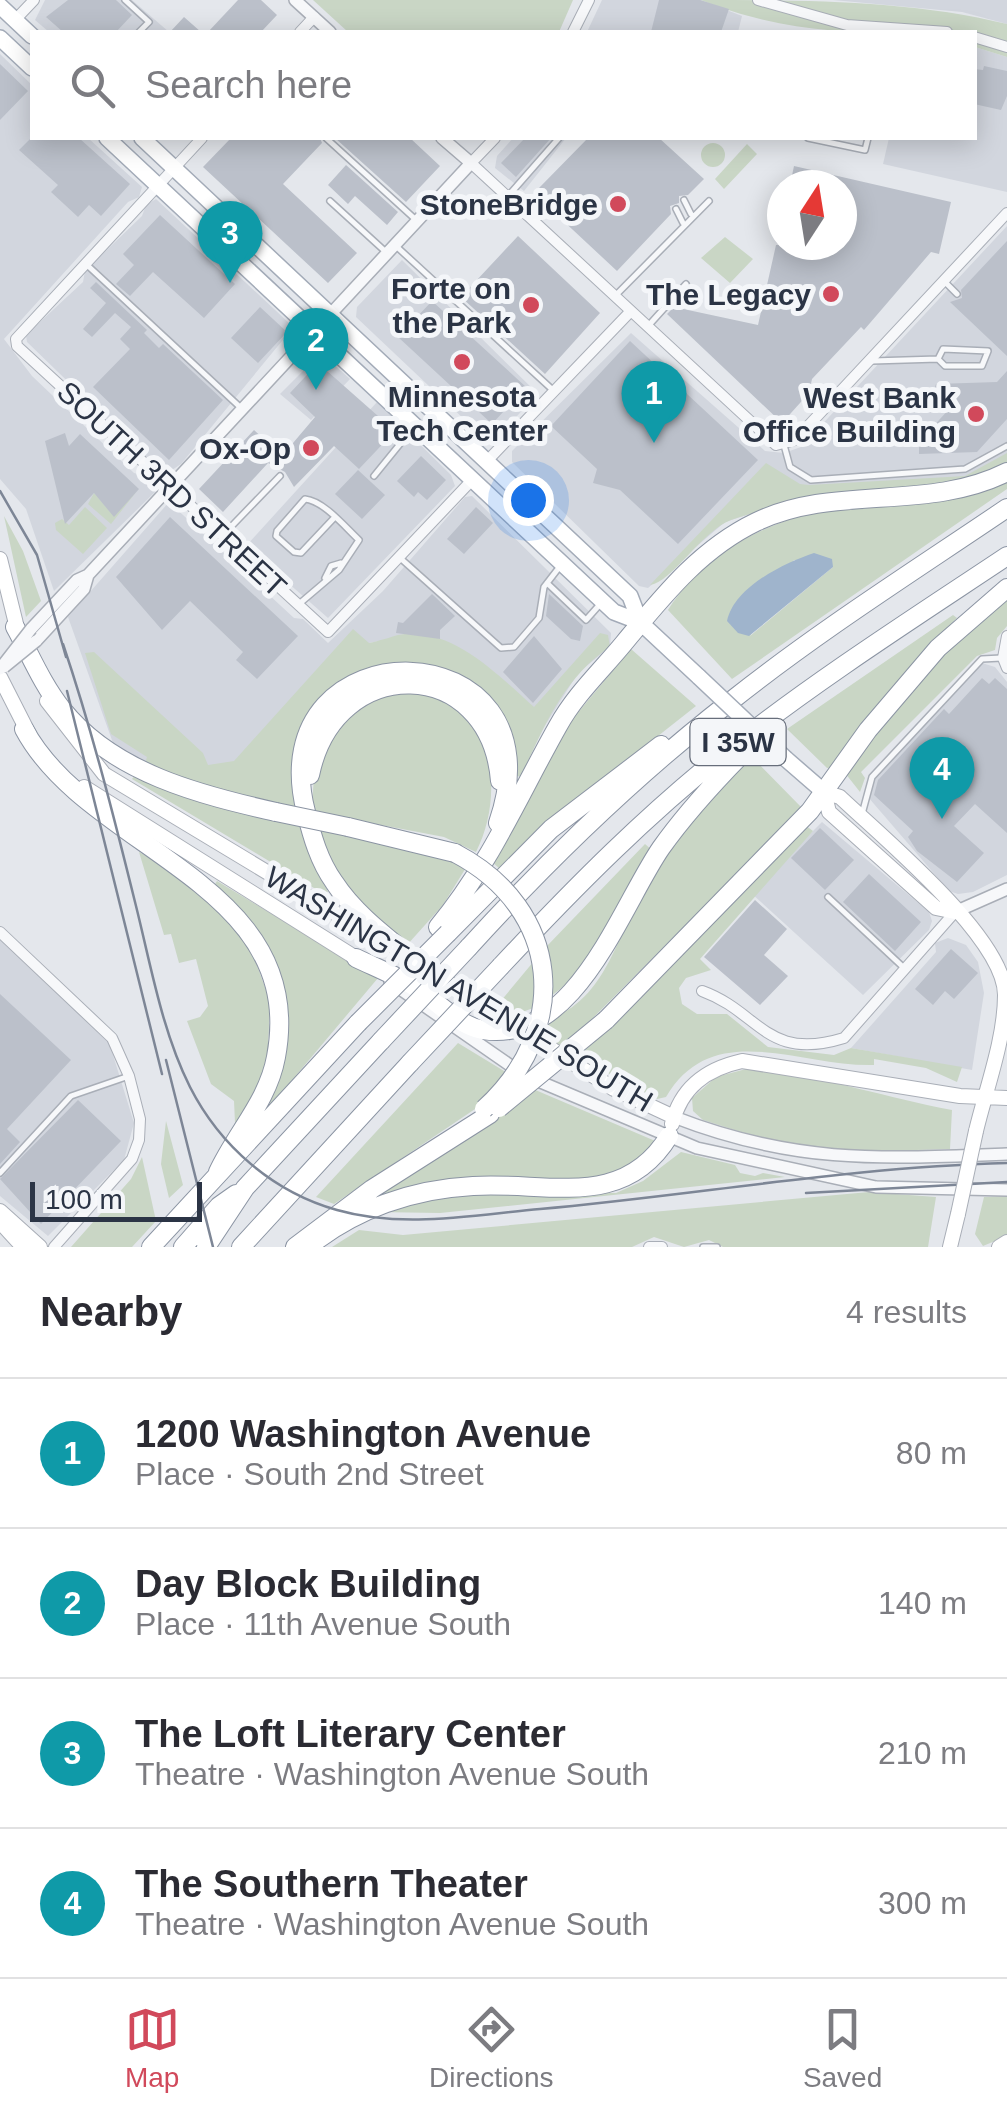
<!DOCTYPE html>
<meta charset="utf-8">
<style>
:root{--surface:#fff;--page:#f7f7f7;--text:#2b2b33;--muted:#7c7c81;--line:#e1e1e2;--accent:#d1495b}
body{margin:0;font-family:Arial,sans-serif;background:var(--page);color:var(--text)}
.compass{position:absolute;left:767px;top:170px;width:90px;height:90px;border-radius:50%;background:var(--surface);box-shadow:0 5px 25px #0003;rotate:12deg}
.scale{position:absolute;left:30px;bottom:25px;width:172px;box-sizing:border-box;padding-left:10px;border:5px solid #2b3445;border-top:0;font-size:28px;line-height:35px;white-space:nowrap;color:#2b3445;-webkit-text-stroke:8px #f4f6f9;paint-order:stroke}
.you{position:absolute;left:528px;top:500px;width:35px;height:35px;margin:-25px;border:8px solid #fff;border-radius:50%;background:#1a73e8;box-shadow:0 0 0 15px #1a73e833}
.badge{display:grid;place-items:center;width:65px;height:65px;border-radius:50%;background:var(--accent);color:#fff;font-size:32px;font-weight:700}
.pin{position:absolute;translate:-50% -82px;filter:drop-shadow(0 2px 5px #0008)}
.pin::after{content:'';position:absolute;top:52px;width:35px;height:30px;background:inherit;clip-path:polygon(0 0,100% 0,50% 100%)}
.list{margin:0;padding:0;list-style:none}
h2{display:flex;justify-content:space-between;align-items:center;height:130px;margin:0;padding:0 40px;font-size:42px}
h2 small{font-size:32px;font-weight:400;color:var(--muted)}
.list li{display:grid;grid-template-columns:65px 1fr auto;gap:30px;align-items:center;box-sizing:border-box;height:150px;padding:0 40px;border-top:2px solid var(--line)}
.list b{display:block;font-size:38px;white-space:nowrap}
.list p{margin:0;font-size:32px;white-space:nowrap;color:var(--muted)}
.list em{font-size:32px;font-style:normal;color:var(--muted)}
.icon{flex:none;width:55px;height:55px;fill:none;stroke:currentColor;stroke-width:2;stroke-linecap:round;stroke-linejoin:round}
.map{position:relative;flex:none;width:1007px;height:1247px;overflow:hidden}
.search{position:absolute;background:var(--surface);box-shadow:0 5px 25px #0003;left:30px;right:30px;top:30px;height:110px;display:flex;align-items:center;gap:25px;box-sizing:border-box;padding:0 35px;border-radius:0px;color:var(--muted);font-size:38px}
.sheet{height:730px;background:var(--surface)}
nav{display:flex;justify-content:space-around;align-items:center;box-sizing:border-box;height:140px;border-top:2px solid var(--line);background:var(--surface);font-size:28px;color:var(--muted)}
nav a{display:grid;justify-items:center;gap:5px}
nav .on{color:var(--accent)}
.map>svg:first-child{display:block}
</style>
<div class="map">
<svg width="1007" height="1247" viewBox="0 0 1007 1247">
<rect width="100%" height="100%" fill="#e4e7ec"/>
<path fill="#d2d6de" d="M45,0H132L169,32H49L35,20Z
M602,0H701L742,16L738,32H587Z
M833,0H1007V24L962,12Z
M975,47L1007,57V192L883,164L889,138H974Z
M0,54L32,85V138H88L142,187L139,197L128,202L4,339L32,376L134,473L148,477L156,486L155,492L54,591L26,509L0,479Z
M513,138H566L524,191L495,168L497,156Z
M156,199L289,323L291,330L181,464L169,472L153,464L27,342L26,335L83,282L85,271L142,216L146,205Z
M1007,226V467L997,472L787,502L725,522L648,588L639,586L512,462V451L631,333L765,451L784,453L801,447Z
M402,260L538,394L498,436L485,439L356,317L357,307Z
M321,353L350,379L311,420L280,394Z
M377,402L451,475L455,486L328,618L246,546Z
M472,496L611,633L610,647L578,673L514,775L513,753L396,638L369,643L220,793L170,777L113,743L68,617L169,502L294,618L303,619L328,643L383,591L465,497Z
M982,663L995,667L1007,682V875L973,892L958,894L949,891L868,797L872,782Z
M822,822L929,912L932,921L929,930L863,995L751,893Z
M948,938L966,945L978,962L984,993L972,1070L851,1048L936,952L935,943Z
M0,939L109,1042L134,1123L124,1160L48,1236L0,1196Z"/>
<path fill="#c9d6c5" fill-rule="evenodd" d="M313,0H573L559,32H348Z
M701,0C802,0 910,0 1007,24V57L975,47L974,32C872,32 799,39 701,0Z
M701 155a12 12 0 1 1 24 0a12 12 0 1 1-24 0Z
M747,144L757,154L724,189L715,179Z
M725,237L753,259L730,283L701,258Z
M1007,453V467C920,502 820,489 731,520C702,531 671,583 650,585L766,463L800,484L809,485L965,476Z
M1007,478V489L732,679L668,610C740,498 887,500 1007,478ZM794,560L833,567L750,636Z
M137,491L111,524L88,504L94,493L114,516Z
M85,507L107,528L83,554L56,530L55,523L62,519L69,525Z
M4,516L23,551L41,601L26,617Z
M1007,592V626L997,638L995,650L977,656L861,772L865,778L860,792L845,773L917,677Z
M953,615L957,618C909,663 870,712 835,767L827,768L787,729Z
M353,629L369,643C379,641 391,637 398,635C451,625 498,675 534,707L600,633L608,635L610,647C564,677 543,728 521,777L514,775L513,753L399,665L363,672L299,744L294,786L299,809L220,793L145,764L147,757L111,734L85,653L94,652L203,753L208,765L234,761Z
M631,649L696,706L544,826L500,869L491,861L565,728Z
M383,691C397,692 417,689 430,693C496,716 504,797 476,852L444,837L313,812C310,745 334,728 383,691Z
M752,757L802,808L563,1048L545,1036L549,1019C611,998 619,923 652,875C682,832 712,792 752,757Z
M136,774L301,824L328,892L324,894L132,779Z
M805,825L813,831L700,959L711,970L686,978L679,988L682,1004L697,1014H727L768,1047L834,1055L851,1048L962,1067L957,1082L926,1068L874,1059V1065C799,1067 713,1017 666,1097L657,1099L578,1057Z
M315,826L419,846L467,866L443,905L407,945C356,908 338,884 315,826Z
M645,844L653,851C625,899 598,964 551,996L547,946Z
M139,852L183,876L248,941L270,1001L267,1073L232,1139L228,1136L235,1123L234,1101L211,1084L187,1021L200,1017L208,1006L196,959L179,963L171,934L164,935Z
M217,881L378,978L272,1104L266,1100L276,975L213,887Z
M534,961L536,1007L514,1015L500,1002Z
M458,1043L509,1074L478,1107L334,1204L316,1197Z
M746,1069C817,1074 883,1097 952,1110L950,1149L850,1152L789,1147L703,1120L693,1111L692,1098L716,1077Z
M533,1089L660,1143L619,1175L375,1202L372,1197Z
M166,1121L183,1185L169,1198L161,1164Z
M681,1152L735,1165L740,1173L755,1176L763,1173L785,1177L440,1213L376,1212L400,1203L487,1189L616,1193L643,1181Z
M142,1157L156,1221L132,1247H71L131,1179Z
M869,1192L936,1197L928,1247H723L709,1240L684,1247L654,1237L632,1247H332L359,1230L403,1235Z
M1007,1196V1236L983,1246L975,1234L984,1197Z"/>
<path fill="#9fb4cc" d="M814,553L832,559L833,567L749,636L738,633L727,621C734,587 784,563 814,553Z"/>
<path fill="#bbc0ca" d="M68,0H116L132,15L116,32H63L46,17Z
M238,0H261L277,15L261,32H208Z
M659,0H700L729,9L721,32H651Z
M184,17L201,32H170Z
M0,64L28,91L0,120Z
M984,66L1007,71V96L1001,110L974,104V69L983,70Z
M31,138H79L130,184L101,216L89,205L78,217L51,192L58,185L19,150Z
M231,138H320L322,143L283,184L357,253L328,283L203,167Z
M335,138H410L440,166L406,202Z
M525,138H551L516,177L501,163Z
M588,138H659L704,179L688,195L679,196V203L670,206L671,214L617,271L558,216L563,211L539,188Z
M346,165L398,212L387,225L355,196L348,204L328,185Z
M794,166L951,202L939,254L931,252L864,330L861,327L812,379L809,393L782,423L667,314L674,307L758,325L776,245H842V185H790Z
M160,215L235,284L204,318L153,272L130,296L116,284L134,265L123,254Z
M518,236L600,313L545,374L461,297Z
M1007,241V356L950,302L962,298L961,290Z
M96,282L147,330L144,333L159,348L163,344L223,400L169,460L93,387L130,349L120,339L131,327L115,313L92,337L83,329L106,303L90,288Z
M432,301L526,387L492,424L398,337Z
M260,307L287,332L258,363L231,338Z
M630,341L758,460L678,544L620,490L593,483L597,469L551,426Z
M318,363L395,431L359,469L334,446L294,487L285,472L268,463L223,512L199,489L254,430L282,456L315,417L290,393Z
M1007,371V419L977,452L919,454V442L950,408H938L932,396L936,384L997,382Z
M65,433L69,446L80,434L139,489L114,517L94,493L65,524L45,441Z
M421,456L446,480L427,500L418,492L414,497L397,481Z
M358,470L385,495L362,519L335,494Z
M476,507L493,523L464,554L447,539Z
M170,517L298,636L257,679L236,660L243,652L190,601L162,630L116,577Z
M432,594L455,616L440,630V639L396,633L398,622L403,623Z
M549,594L583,626L580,641L571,639L546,616Z
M534,636L562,669L533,703L503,672Z
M982,678L989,684L995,678L1007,689V833L975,804L954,826L984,853L957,882L917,851L908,837L913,831L874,795L878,780L944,709L949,714Z
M820,828L854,860L825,890L791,858Z
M869,874L921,922L895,951L843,902Z
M755,900L787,929L764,955L788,976L760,1005L704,957Z
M951,949L978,973L954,999L945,991L933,1005L915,989Z
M0,994L71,1060L7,1129L20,1142L0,1164Z
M78,1100L121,1141L41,1224L0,1179Z"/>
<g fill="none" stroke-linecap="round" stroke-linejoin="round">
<g stroke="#a9aeb7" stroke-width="8">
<path id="service" d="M125,0L149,22L139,32
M326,138L415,219
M808,138L865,150L868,138
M509,195L559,138
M684,200L691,214
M330,201L387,253
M676,209L683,223
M397,247L555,392
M86,264L241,408
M944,281L957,294
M616,295L709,201
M649,325L686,284
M872,361L938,359L943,349L988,351L982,366H945L938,359
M784,445L790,467L811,480L965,469L1007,446
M374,476L413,428
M224,534L280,476
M399,557L501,648L514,647L539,618L544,587L561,565
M325,578L331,566L341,563
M547,583L586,620L602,602
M299,604L339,570L359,540C345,527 324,501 305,499L277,531L276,536L294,552L301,553L334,518
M862,814L872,777L982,659L1001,658
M828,897L903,967
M0,1173L71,1096L129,1076
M703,1247H717"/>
</g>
<g stroke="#a9aeb7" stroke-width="12">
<path id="minor" d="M758,0L847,25L947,32
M15,20L34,0
M300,32L314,17
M573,32L589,0
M974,37L1007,47
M202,138L16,339L17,346L328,632L473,479
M495,138L471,163L776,445L795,440L1007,213
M488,460L630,312
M1007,636L1003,658L1007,668
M0,932L112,1038L129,1076L140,1119L139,1140L132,1159L54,1247
M702,991C760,1012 766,1062 844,1038L955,912
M649,1247H662"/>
</g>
<g stroke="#a9aeb7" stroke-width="14">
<path id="tertiary" d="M295,0L330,32
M31,629L77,580L88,575L471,163L442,138
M36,641L84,589L88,575
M955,912L1007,889
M390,982L524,1075L697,1148L876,1187L1007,1190
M674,1117C795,1164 880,1159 1007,1154"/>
</g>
<g stroke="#a9aeb7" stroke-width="16">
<path id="secondary" d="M0,559L19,636
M0,677L29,734
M47,701L104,774L383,942
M84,787L356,958
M955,912L936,908L829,812L824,792L840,797C882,837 1005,938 1005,995C1005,1039 986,1089 976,1131
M414,961L614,1089L674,1117
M672,1124C681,1087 706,1069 742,1061L960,1096L1007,1098
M0,1211L40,1247
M0,1222L23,1247
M950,1247L958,1214
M999,1247L1007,1242"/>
</g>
<g stroke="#a3abb8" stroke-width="18">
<path id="primary" d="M0,6L32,36
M0,38L32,68
M107,138L614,612L640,622L699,677
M142,138L630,596L640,622
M786,759L824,792"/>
</g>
<g stroke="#8b94a3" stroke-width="20">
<path id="motorway" d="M15,627C30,654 42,684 62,709C113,773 200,795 276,812
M24,729C89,851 309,883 276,1057C268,1101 236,1133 218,1172
M310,775C335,652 490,655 500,781
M348,827L455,853
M438,927C489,866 519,795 558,726C575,695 601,671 624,643C663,596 700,549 756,522C835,484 928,512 1007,472
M448,933L551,829L661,745
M469,947C550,858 636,775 731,701C819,631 914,571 1007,508
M356,958C375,967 394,975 412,985C434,998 458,1026 483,1030C575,1045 621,906 661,848C688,810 719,777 752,744
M422,966C392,941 356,916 334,882C319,861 312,836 306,812C257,621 567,625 498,823
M501,966C574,888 648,813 732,747C820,678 914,618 1007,556
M606,1020L810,811L868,730L938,648L1007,588
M151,1247L358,1023
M183,1247L219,1206L236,1194
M206,1247L245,1188L381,1041
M241,1247L410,1063
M295,1247L372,1189L490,1114
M308,1247C355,1209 413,1189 473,1186C547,1181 623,1211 669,1136"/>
</g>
<use href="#service" stroke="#f7f8fa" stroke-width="5"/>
<use href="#minor" stroke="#f7f8fa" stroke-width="10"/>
<use href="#tertiary" stroke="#f7f8fa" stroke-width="11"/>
<use href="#secondary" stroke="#fff" stroke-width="14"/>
<use href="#primary" stroke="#fff" stroke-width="15"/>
<use href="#motorway" stroke="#fff" stroke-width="18"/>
<path stroke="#7d8696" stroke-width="2.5" d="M0,491L37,555L66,657
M63,644C92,730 114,817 136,906C151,966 162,1031 190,1087C220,1146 273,1192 337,1210C403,1229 473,1215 540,1209C696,1195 850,1167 1007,1163
M67,691L162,1074
M166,1060L213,1247
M806,1193L1007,1182"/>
<g stroke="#a9aeb7" stroke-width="14" stroke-linecap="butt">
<path id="tertiary-bridge" d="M4,667L36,641
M0,669L31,629"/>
</g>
<g stroke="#a9aeb7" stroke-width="16" stroke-linecap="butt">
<path id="secondary-bridge" d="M958,1214L976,1131"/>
</g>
<g stroke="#a3abb8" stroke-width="18" stroke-linecap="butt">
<path id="primary-bridge" d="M699,677L786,759"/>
</g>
<g stroke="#8b94a3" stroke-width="20" stroke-linecap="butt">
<path id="motorway-bridge" d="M276,812L348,827
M455,853C562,909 572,1029 484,1109
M358,1023L448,933
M381,1041L469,947
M410,1063L501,966
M499,1108L606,1020"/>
</g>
<use href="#tertiary-bridge" stroke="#f7f8fa" stroke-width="11"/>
<use href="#secondary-bridge" stroke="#fff" stroke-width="14"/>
<use href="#primary-bridge" stroke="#fff" stroke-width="15"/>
<use href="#motorway-bridge" stroke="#fff" stroke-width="18"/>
</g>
<g fill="#d1495b" stroke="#f4f6f9" stroke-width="4">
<circle cx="618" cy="204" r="10"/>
<circle cx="831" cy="294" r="10"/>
<circle cx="531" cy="305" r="10"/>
<circle cx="462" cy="362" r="10"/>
<circle cx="976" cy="414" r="10"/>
<circle cx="311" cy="448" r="10"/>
</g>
<g text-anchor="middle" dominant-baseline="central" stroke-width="10" stroke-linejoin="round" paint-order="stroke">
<rect fill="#f4f6f9" stroke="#676e7b" stroke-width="2.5" x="690.5" y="719" width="95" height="46" rx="8"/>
<g font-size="28" font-weight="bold" fill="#2b3445">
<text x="738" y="742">I 35W</text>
</g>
<g font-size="30" font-weight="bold" fill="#2b3445" stroke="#f4f6f9" text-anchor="end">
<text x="598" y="204">StoneBridge</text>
<text x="511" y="288">Forte on<tspan x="511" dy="34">the Park</tspan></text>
<text x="811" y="294">The Legacy</text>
<text x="462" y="396" text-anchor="middle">Minnesota<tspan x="462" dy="34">Tech Center</tspan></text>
<text x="956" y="397">West Bank<tspan x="956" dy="34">Office Building</tspan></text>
<text x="291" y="448">Ox-Op</text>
</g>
<g font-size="30" fill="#2b3445" stroke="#f4f6f9">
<text transform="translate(172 489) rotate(43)">SOUTH 3RD STREET</text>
<text transform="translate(459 989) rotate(31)">WASHINGTON AVENUE SOUTH</text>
</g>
</g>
</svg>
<svg class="compass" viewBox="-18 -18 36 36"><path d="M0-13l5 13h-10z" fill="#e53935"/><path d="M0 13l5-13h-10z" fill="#7c7c81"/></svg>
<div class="scale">100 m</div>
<div class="you"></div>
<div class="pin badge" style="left:654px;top:443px;background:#0f9aa8">1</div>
<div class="pin badge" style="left:316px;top:390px;background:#0f9aa8">2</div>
<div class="pin badge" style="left:230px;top:283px;background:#0f9aa8">3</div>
<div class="pin badge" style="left:942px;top:819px;background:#0f9aa8">4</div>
<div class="search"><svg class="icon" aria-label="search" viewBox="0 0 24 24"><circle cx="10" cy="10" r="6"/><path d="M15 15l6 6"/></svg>Search here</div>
</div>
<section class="sheet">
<h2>Nearby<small>4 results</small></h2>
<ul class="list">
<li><span class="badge" style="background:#0f9aa8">1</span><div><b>1200 Washington Avenue</b><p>Place · South 2nd Street</p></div><em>80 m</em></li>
<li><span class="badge" style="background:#0f9aa8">2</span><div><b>Day Block Building</b><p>Place · 11th Avenue South</p></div><em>140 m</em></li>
<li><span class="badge" style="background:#0f9aa8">3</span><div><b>The Loft Literary Center</b><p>Theatre · Washington Avenue South</p></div><em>210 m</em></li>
<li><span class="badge" style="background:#0f9aa8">4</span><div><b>The Southern Theater</b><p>Theatre · Washington Avenue South</p></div><em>300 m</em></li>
</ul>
</section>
<nav>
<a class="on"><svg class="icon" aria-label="map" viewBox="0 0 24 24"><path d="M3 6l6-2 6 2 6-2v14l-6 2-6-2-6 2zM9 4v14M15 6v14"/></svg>Map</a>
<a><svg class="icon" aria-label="directions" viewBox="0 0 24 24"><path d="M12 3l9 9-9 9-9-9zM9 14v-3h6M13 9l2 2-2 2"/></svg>Directions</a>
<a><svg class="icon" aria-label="saved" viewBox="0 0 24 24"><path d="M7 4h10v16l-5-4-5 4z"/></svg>Saved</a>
</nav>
